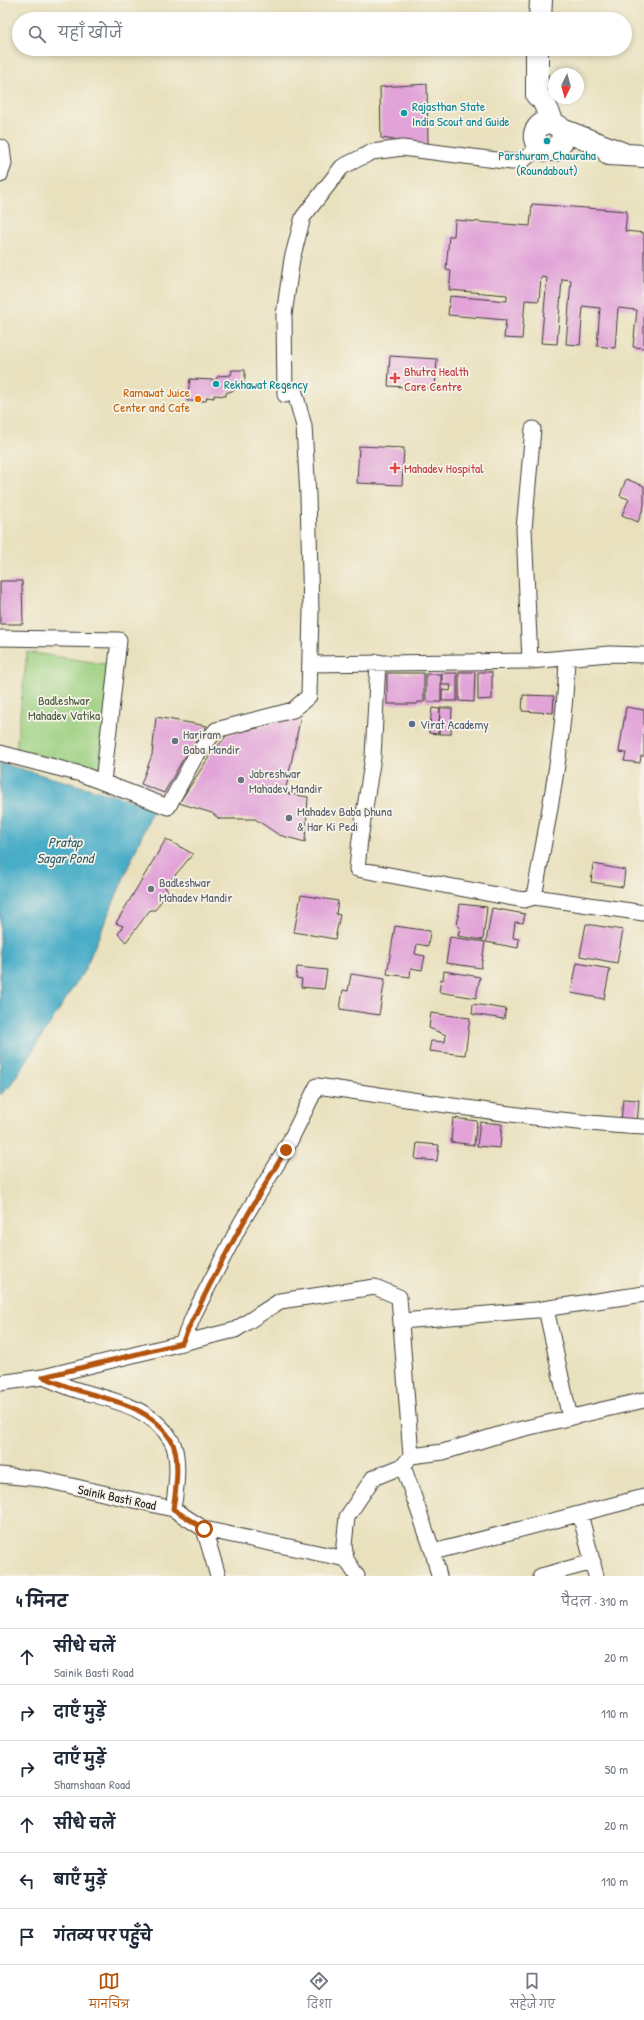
<!DOCTYPE html>
<html lang="hi">
<meta charset="utf-8">
<style>
:root{--surface:#fff;--page:#f2f2f3;--text:#1f2937;--muted:#747a83;--line:#e0e1e3;--accent:#b45309}
body{margin:0;font-family:"Patrick Hand","Playpen Sans Deva",sans-serif;background:var(--page);color:var(--text)}
.compass{position:absolute;left:548px;top:68px;width:36px;height:36px;border-radius:50%;background:var(--surface);box-shadow:0 2px 6px #0003;rotate:185deg}
.stop{position:absolute;width:12px;height:12px;margin:-9px;border:3px solid #b45309;border-radius:50%;background:#fff}
.stop.end{background:#b45309;border-color:#fff;box-shadow:0 1px 4px #0008}
.list{margin:0;padding:0;list-style:none}
h2{display:flex;justify-content:space-between;align-items:center;height:52px;margin:0;padding:0 16px;font-size:17px}
h2 small{font-size:13px;font-weight:400;color:var(--muted)}
.list li{display:grid;grid-template-columns:26px 1fr auto;gap:12px;align-items:center;box-sizing:border-box;height:56px;padding:0 16px;border-top:1px solid var(--line)}
.list b{display:block;font-size:15px;white-space:nowrap}
.list p{margin:0;font-size:13px;white-space:nowrap;color:var(--muted)}
.list em{font-size:13px;font-style:normal;color:var(--muted)}
.icon{flex:none;width:22px;height:22px;fill:none;stroke:currentColor;stroke-width:2;stroke-linecap:round;stroke-linejoin:round}
.map{position:relative;flex:none;width:644px;height:1576px;overflow:hidden}
.search{position:absolute;background:var(--surface);box-shadow:0 2px 6px #0003;left:12px;right:12px;top:12px;height:44px;display:flex;align-items:center;gap:10px;box-sizing:border-box;padding:0 14px;border-radius:22px;color:var(--muted);font-size:15px}
.sheet{height:388px;background:var(--surface)}
nav{display:flex;justify-content:space-around;align-items:center;box-sizing:border-box;height:56px;border-top:1px solid var(--line);background:var(--surface);font-size:11px;color:var(--muted)}
nav a{display:grid;justify-items:center;gap:2px}
nav .on{color:var(--accent)}
.map>svg:first-child{display:block}
</style>
<div class="map">
<svg width="644" height="1576" viewBox="0 0 644 1576">
<rect width="100%" height="100%" fill="#f7f3e8"/>
<filter id="ink" filterUnits="userSpaceOnUse"><feTurbulence type="fractalNoise" baseFrequency=".025" numOctaves="2"/><feDisplacementMap in="SourceGraphic" scale="8" xChannelSelector="R" yChannelSelector="G"/><feConvolveMatrix kernelMatrix="1 2 1 2 8 2 1 2 1" color-interpolation-filters="sRGB"/></filter>
<filter id="wash" filterUnits="userSpaceOnUse"><feTurbulence type="fractalNoise" baseFrequency=".012" numOctaves="4" result="noise"/><feDisplacementMap in="SourceGraphic" scale="16" xChannelSelector="R" yChannelSelector="G"/><feGaussianBlur stdDeviation="0.9" result="paint"/><feColorMatrix in="noise" values="0 0 0 0 0 0 0 0 0 0 0 0 0 0 0 0 0 1.4 0 .05"/><feComposite in="paint" operator="in"/></filter>
<g filter="url(#wash)">
<rect width="100%" height="100%" fill="#e9e1be"/>
<path fill="#9cd081" stroke="#5c764e" d="M27,652L112,665L100,769L16,750Z"/>
<path fill="#48adc7" stroke="#326472" d="M0,763L154,807L85,969L10,1086L0,1095Z"/>
<g id="blocks">
<path fill="#e1a3d8" d="M427,84L428,145L381,138L380,87Z
M532,204L627,211L625,231L644,233V348L633,347L637,310L618,308L615,348L597,346L600,308L583,306L580,345L566,344L571,280L562,279L557,344L541,343L547,278L541,277L539,301L525,300L522,339L504,338L506,320L448,315L450,296L507,301V295L449,290L451,271L446,270L449,236H454L455,220L530,226Z
M390,356L437,359L435,389L388,386Z
M232,370H245V379L240,388L226,393V396L214,395V398L207,397L206,401H187L190,379L216,380L218,376L231,375Z
M359,446L404,448L402,485L357,483Z
M626,479L644,486V506L638,522L622,515L629,499L620,496Z
M0,581H22L23,624H0Z
M459,672H475L474,702L459,701Z
M478,672H492V699L478,700Z
M387,673H424V702H418L417,704H387Z
M442,673H457V701H442V690L450,691L451,685H442Z
M426,674H441V702H426Z
M523,695L554,696L553,713L522,711Z
M626,707L644,710V756H641L640,763L624,761L626,753L619,752Z
M432,708L440,709L438,734L429,733Z
M440,708H452L451,734H439Z
M298,714L301,715L285,793L308,797L305,842L279,835L255,819H219L212,813L179,803L211,754L227,735L262,727Z
M156,717L207,726L182,761L164,793L141,784L152,755Z
M166,839L193,854L165,887L168,891L155,910H150L126,942L118,934L123,926L116,923Z
M593,864L625,870L623,887L591,882Z
M301,895L338,901L336,914L340,915L335,939L294,932Z
M460,904L487,907L483,940L458,936L460,927L457,926Z
M492,908L525,914L523,923L515,922L513,938L519,939L518,948L486,942Z
M586,924L623,930L617,963L580,956Z
M395,926L430,931L428,946L417,944L415,954L425,956L422,970L411,968L410,977L387,974Z
M450,937L485,942L481,968L446,963Z
M577,963L610,969L604,999L571,993Z
M297,967L327,970L324,989L301,987L302,979L296,978Z
M444,971L480,977L476,998L439,992L441,979L443,980Z
M351,974L385,979L379,1015L340,1009L343,990L348,991Z
M473,1004L506,1009L504,1019L472,1014Z
M431,1013L470,1018L465,1055L429,1051L431,1041L445,1042L446,1035L429,1028Z
M623,1099L639,1100L637,1123L621,1122Z
M453,1118L477,1121L474,1145L451,1142Z
M480,1122L502,1124L500,1148L477,1146Z
M417,1143L439,1145L437,1161L415,1159Z"/>
</g>
</g>
<g filter="url(#ink)">
<use href="#blocks" fill-opacity="0" stroke="#3b3a34" stroke-width="1"/>
<g fill="none" stroke-linecap="round" stroke-linejoin="round">
<g stroke="#3b3a34" stroke-width="17">
<path id="street" d="M0,147L2,148L4,164L0,175
M285,395L284,315L292,259L303,217L342,167L372,152L402,148L512,162L523,160L539,148
M0,638L119,640L103,782
M530,661L609,654L644,655
M378,662L373,757L360,839L357,869L524,900L534,897C548,818 565,738 567,658
M310,664L530,661L524,529L533,429
M0,753L81,774L168,807L195,757L216,730L293,710L309,696L311,611L308,496L304,426L295,393
M534,897L644,913
M546,1309L570,1418
M401,1321L536,1310L644,1294
M182,1343L196,1310L241,1223L286,1149L317,1086C425,1101 534,1121 644,1127
M43,1377C54,1381 66,1387 77,1390C112,1400 151,1407 171,1440C181,1456 176,1491 173,1509
M0,1383L43,1377L235,1330L280,1301L375,1287L399,1297L411,1456
M403,1466L433,1552L439,1576
M0,1475L41,1479L173,1509L204,1529L346,1559
M580,1514L596,1576
M204,1529L218,1576
M433,1552L644,1497
M357,1576L346,1559L344,1545L347,1517L373,1478L403,1466L411,1456L443,1452L505,1433L644,1400
M541,1576L593,1562"/>
</g>
<g stroke="#3b3a34" stroke-width="24">
<path id="secondary" d="M540,19L541,0
M537,49V95L543,100L553,123
M562,130L563,140L555,150H544C522,138 544,109 562,130L624,154
M609,154L644,156"/>
</g>
<use href="#street" stroke="#fff" stroke-width="15"/>
<use href="#secondary" stroke="#fff" stroke-width="22"/>
</g>
</g>
<g fill="none" stroke-linecap="round" stroke-linejoin="round" filter="url(#ink)">
<path stroke="#b45309" stroke-width="5" d="M204,1529L173,1509C176,1491 181,1456 171,1440C151,1407 112,1400 77,1390C66,1387 54,1381 43,1377L182,1343C212,1276 248,1212 286,1150"/>
</g>
<g fill="#0f9aa8" stroke="#f7f3e8" stroke-width="1.5">
<circle cx="404" cy="113" r="4"/>
<circle cx="547" cy="141" r="4"/>
<circle cx="216" cy="384" r="4"/>
</g>
<g fill="#e0444e" stroke="#f7f3e8" stroke-width="1.5">
<path d="M393 372h4v4h4v4h-4v4h-4v-4h-4v-4h4z"/>
<path d="M393 462h4v4h4v4h-4v4h-4v-4h-4v-4h4z"/>
</g>
<circle fill="#e8710a" stroke="#f7f3e8" stroke-width="1.5" cx="198" cy="399" r="4"/>
<circle fill="#5c6f8a" stroke="#f7f3e8" stroke-width="1.5" cx="412" cy="724" r="4"/>
<g fill="#6b7280" stroke="#f7f3e8" stroke-width="1.5">
<circle cx="175" cy="741" r="4"/>
<circle cx="241" cy="780" r="4"/>
<circle cx="289" cy="818" r="4"/>
<circle cx="151" cy="889" r="4"/>
</g>
<g text-anchor="middle" dominant-baseline="central" stroke-width="3.5" stroke-linejoin="round" paint-order="stroke">
<g font-size="13" fill="#0d838f" stroke="#f7f3e8" text-anchor="start">
<text x="412" y="106">Rajasthan State<tspan x="412" dy="15">India Scout and Guide</tspan></text>
<text x="547" y="155" text-anchor="middle">Parshuram Chauraha<tspan x="547" dy="15">(Roundabout)</tspan></text>
<text x="224" y="384">Rekhawat Regency</text>
</g>
<g font-size="13" fill="#be3a42" stroke="#f7f3e8" text-anchor="start">
<text x="404" y="371">Bhutra Health<tspan x="404" dy="15">Care Centre</tspan></text>
<text x="404" y="468">Mahadev Hospital</text>
</g>
<g font-size="13" fill="#c56008" stroke="#f7f3e8" text-anchor="end">
<text x="190" y="392">Ramawat Juice<tspan x="190" dy="15">Center and Cafe</tspan></text>
</g>
<g font-size="13" fill="#495b3f" stroke="#f7f3e8">
<text x="64" y="700">Badleshwar<tspan x="64" dy="15">Mahadev Vatika</tspan></text>
</g>
<g font-size="13" fill="#4e5e75" stroke="#f7f3e8" text-anchor="start">
<text x="420" y="724">Virat Academy</text>
</g>
<g font-size="13" fill="#5b616d" stroke="#f7f3e8" text-anchor="start">
<text x="183" y="734">Hariram<tspan x="183" dy="15">Baba Mandir</tspan></text>
<text x="249" y="773">Jabreshwar<tspan x="249" dy="15">Mahadev Mandir</tspan></text>
<text x="297" y="811">Mahadev Baba Dhuna<tspan x="297" dy="15">&amp; Har Ki Pedi</tspan></text>
<text x="159" y="882">Badleshwar<tspan x="159" dy="15">Mahadev Mandir</tspan></text>
</g>
<g font-size="13" fill="#1c1c1c" stroke="#f7f3e8">
<text transform="translate(117 1497) rotate(12)">Sainik Basti Road</text>
</g>
<g font-size="14" font-style="italic" fill="#305d69" stroke="#f7f3e8">
<text x="65" y="841">Pratap<tspan x="65" dy="16">Sagar Pond</tspan></text>
</g>
</g>
</svg>
<svg class="compass" viewBox="-18 -18 36 36"><path d="M0-13l5 13h-10z" fill="#e53935"/><path d="M0 13l5-13h-10z" fill="#747a83"/></svg>
<div class="stop" style="left:204px;top:1529px"></div>
<div class="stop end" style="left:286px;top:1150px"></div>
<div class="search"><svg class="icon" aria-label="search" viewBox="0 0 24 24"><circle cx="10" cy="10" r="6"/><path d="M15 15l6 6"/></svg>यहाँ खोजें</div>
</div>
<section class="sheet">
<h2>4 मिनट<small>पैदल · 310 m</small></h2>
<ul class="list">
<li><svg class="icon" aria-label="ahead" viewBox="0 0 24 24"><path d="M12 20V5M6 11l6-6 6 6"/></svg><div><b>सीधे चलें</b><p>Sainik Basti Road</p></div><em>20 m</em></li>
<li><svg class="icon" aria-label="right" viewBox="0 0 24 24"><path d="M7 20v-9h11M14 6l5 5-5 5"/></svg><div><b>दाएँ मुड़ें</b></div><em>110 m</em></li>
<li><svg class="icon" aria-label="right" viewBox="0 0 24 24"><path d="M7 20v-9h11M14 6l5 5-5 5"/></svg><div><b>दाएँ मुड़ें</b><p>Shamshaan Road</p></div><em>50 m</em></li>
<li><svg class="icon" aria-label="ahead" viewBox="0 0 24 24"><path d="M12 20V5M6 11l6-6 6 6"/></svg><div><b>सीधे चलें</b></div><em>20 m</em></li>
<li><svg class="icon" aria-label="left" viewBox="0 0 24 24"><path d="M17 20v-9H6M10 6l-5 5 5 5"/></svg><div><b>बाएँ मुड़ें</b></div><em>110 m</em></li>
<li><svg class="icon" aria-label="arrive" viewBox="0 0 24 24"><path d="M6 21V4h12l-3 4 3 4H6"/></svg><div><b>गंतव्य पर पहुँचे</b></div></li>
</ul>
</section>
<nav>
<a class="on"><svg class="icon" aria-label="map" viewBox="0 0 24 24"><path d="M3 6l6-2 6 2 6-2v14l-6 2-6-2-6 2zM9 4v14M15 6v14"/></svg>मानचित्र</a>
<a><svg class="icon" aria-label="directions" viewBox="0 0 24 24"><path d="M12 3l9 9-9 9-9-9zM9 14v-3h6M13 9l2 2-2 2"/></svg>दिशा</a>
<a><svg class="icon" aria-label="saved" viewBox="0 0 24 24"><path d="M7 4h10v16l-5-4-5 4z"/></svg>सहेजे गए</a>
</nav>
